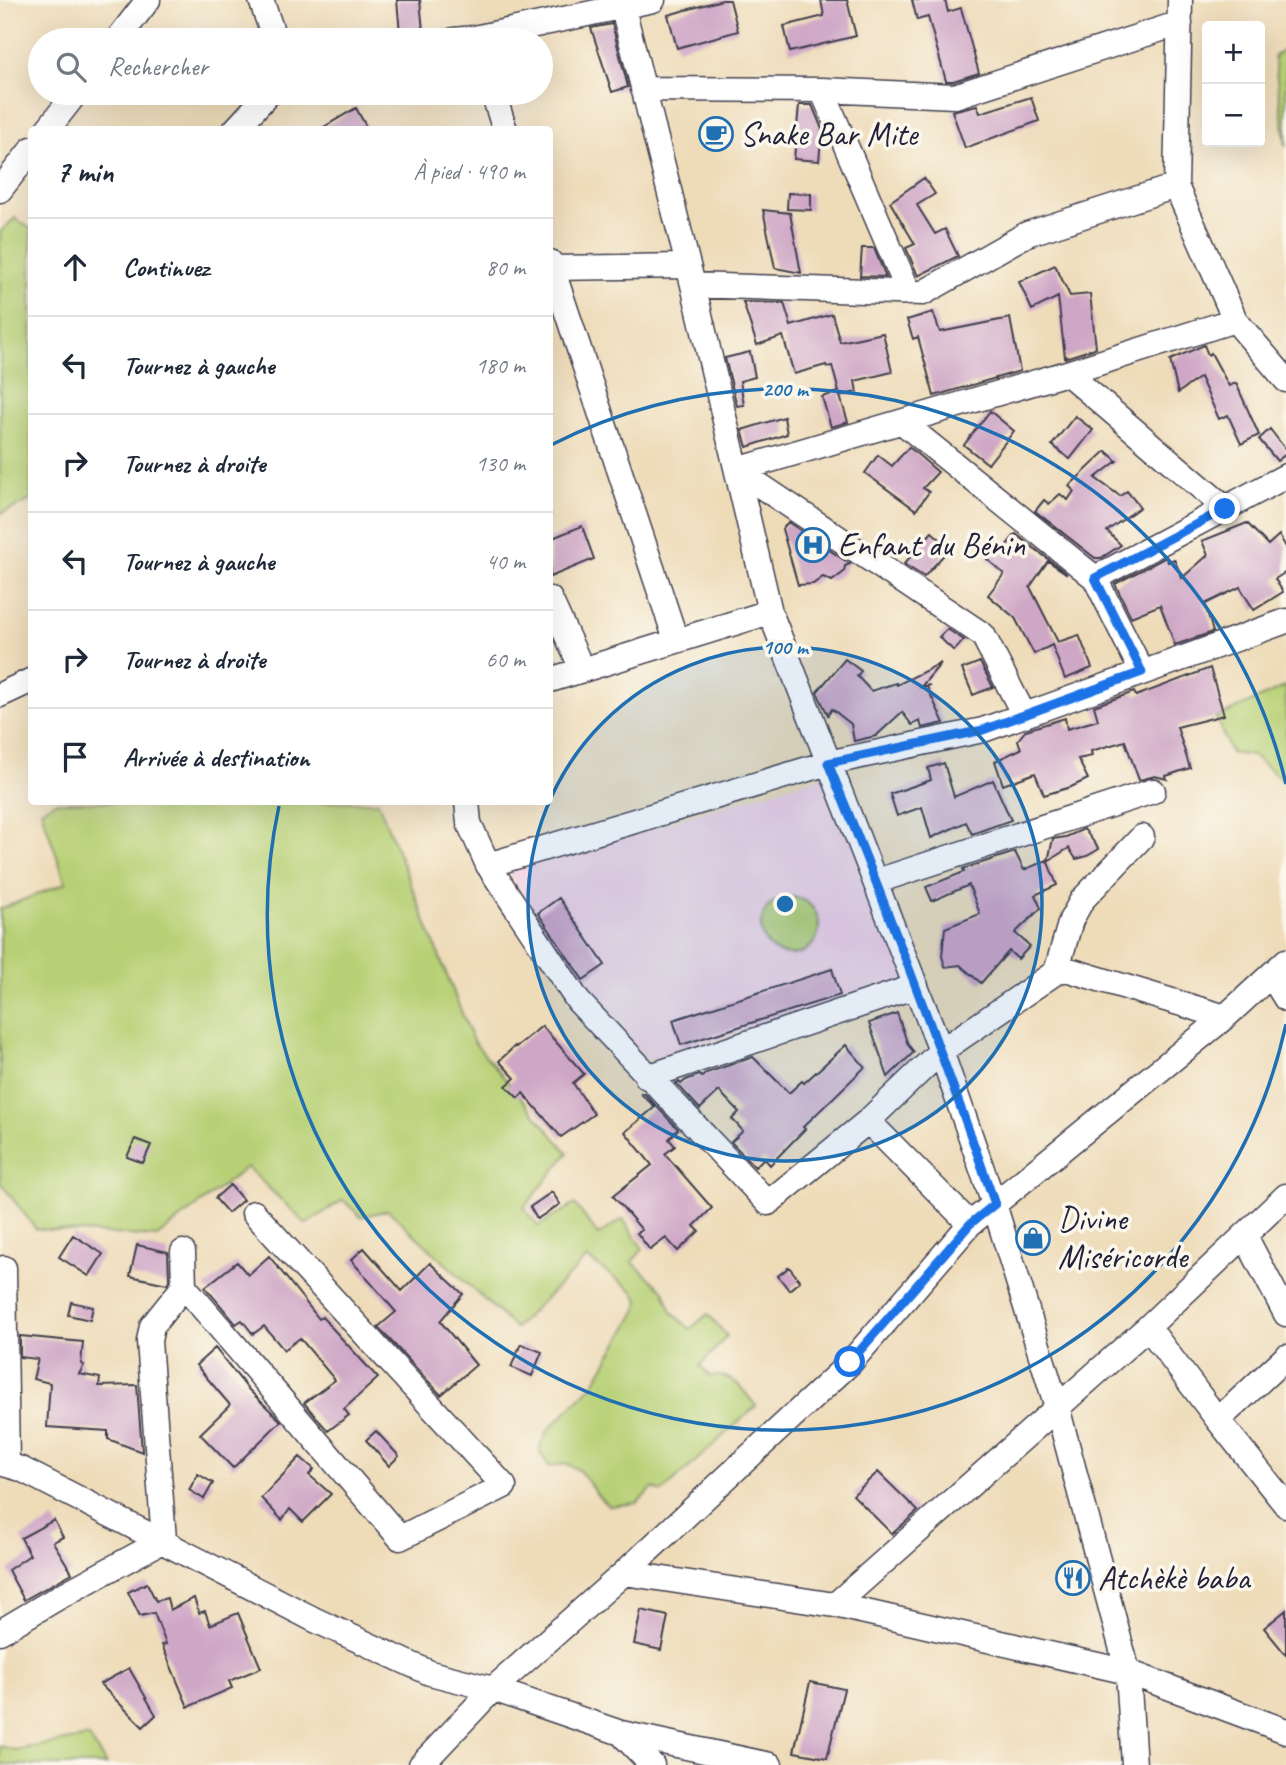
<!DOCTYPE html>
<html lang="fr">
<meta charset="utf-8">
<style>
:root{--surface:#fff;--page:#f2f2f3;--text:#1f2937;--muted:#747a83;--line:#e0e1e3}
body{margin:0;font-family:Caveat,sans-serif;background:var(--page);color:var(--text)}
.controls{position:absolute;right:21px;top:21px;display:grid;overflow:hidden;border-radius:7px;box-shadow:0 7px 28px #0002}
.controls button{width:63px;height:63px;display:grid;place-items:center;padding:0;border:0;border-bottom:2px solid var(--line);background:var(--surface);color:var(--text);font:35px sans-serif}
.stop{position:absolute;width:21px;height:21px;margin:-16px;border:5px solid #1a73e8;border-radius:50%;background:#fff}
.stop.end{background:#1a73e8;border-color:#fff;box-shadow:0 2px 7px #0008}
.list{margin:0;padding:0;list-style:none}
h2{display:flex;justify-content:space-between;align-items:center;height:91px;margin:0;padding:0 28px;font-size:30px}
h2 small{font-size:23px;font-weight:400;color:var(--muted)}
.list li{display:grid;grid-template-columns:46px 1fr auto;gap:21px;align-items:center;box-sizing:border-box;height:98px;padding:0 28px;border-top:2px solid var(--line)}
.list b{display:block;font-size:26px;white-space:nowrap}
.list em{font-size:23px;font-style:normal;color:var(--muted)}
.icon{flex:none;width:38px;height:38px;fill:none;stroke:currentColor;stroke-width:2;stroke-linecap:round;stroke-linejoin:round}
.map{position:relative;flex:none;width:1286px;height:1765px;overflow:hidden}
.search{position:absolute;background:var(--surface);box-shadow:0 7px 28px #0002;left:28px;top:28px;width:525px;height:77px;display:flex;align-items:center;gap:18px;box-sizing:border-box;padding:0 24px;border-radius:38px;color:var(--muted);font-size:26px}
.panel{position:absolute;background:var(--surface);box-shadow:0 7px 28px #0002;left:28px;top:126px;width:525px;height:679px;border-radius:7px}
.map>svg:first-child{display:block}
</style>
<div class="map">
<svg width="1286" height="1765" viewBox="0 0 1286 1765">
<rect width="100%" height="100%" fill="#fbf7ec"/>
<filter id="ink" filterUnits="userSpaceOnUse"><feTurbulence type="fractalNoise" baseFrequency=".0143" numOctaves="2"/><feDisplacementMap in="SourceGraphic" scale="14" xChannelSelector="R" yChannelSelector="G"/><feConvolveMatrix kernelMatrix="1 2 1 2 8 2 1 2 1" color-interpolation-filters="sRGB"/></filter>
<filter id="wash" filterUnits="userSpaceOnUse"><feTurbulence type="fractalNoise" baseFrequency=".00686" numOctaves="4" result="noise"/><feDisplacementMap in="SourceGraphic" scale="28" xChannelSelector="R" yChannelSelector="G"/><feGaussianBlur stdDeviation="1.57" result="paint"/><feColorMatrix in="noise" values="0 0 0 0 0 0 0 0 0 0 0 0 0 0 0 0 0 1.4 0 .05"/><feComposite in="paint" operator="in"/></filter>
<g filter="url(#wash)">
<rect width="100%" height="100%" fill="#eedcb9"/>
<path fill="#f1d0e3" d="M834,773L913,979L649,1060L606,1017L506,871Z"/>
<path fill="#b7d075" stroke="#6c7958" stroke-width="2" d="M1286,48V147L1274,56Z
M15,218L31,229V500L0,514V232Z
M1286,686V783L1253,756L1231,753L1216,718Z
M55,802H378L473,1041L568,1153L524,1208L538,1226L575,1204L598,1235L623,1219L643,1249L632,1262L664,1291L672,1312L690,1329L708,1314L727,1336L700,1366L711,1377C732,1371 744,1391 756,1406L662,1492L653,1488L637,1503L610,1506C588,1496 587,1454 550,1467L540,1453L541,1444L548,1430L593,1385L637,1310L639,1301L633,1291L587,1258L515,1328L388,1210L361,1217L343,1200L306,1224L247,1167L157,1237L36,1229L0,1182V909L66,883L41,810Z
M761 926a29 29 0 1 1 58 0a29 29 0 1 1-58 0Z
M89,1737L106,1765H0V1746L14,1750Z"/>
<g id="blocks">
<path fill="#cea6c6" d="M397,0H420L423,31L400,33Z
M722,0H730L738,31L677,48L668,15Z
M821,0H847L856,36L790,52L784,26L824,16Z
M912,0H945L948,12L961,8L979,73L953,81H946L928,17L917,20Z
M612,24L628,87L612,92L591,28Z
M1031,97L1039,121L965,148L952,111L977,105L980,113Z
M799,105H812L822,129L819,161L794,159Z
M356,108L368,130H319Z
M924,178L935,194L917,205L935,234L945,229L958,256L918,276L906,248L915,244L890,202Z
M788,193L811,194V210L787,209Z
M763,210L790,213L801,273L775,268Z
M862,248H874L886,277L860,276Z
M1055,265L1070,296L1090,294L1096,348L1065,358L1058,297L1032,310L1019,282Z
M743,302L784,303L791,326L832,314L840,342L883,333L892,372L855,381L857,392L840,396L848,422L831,427L822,397L839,392L832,366L827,367L826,365L794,374L783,336L757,345Z
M933,312L940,332L1010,318L1020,371L934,396L918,337L913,339L907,320Z
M1204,345L1208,355L1211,353L1229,386L1236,383L1259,435L1241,444L1228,415L1219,419L1200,377L1178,393L1170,360Z
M750,352L755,377L740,381L744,405L737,406L725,358Z
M990,411L1014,431L988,464L964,445Z
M1075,416L1093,430L1070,459L1052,445Z
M784,417L787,434L747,447L742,430Z
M1270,429L1286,450V454L1277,461L1259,439Z
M909,447L938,472L923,488L929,492L916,510L865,473L878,455L892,466Z
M1106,451L1117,461L1095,478L1120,496L1127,491L1140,507L1107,531L1121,545L1101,558H1095L1035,511L1044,500L1049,504L1060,494L1068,500L1074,491L1069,486Z
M788,522L850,564L845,566L844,572L832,581L823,577L813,584L798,585L782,529Z
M1247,523L1268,545L1279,535L1286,547V572L1275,579L1283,592L1254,610L1240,587L1205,604L1213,632L1175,645L1160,605L1131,617L1115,584L1166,557L1168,562L1174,559L1182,578L1208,555L1202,541Z
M582,526L594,559L550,577V539Z
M932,532L950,548L924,577L904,564Z
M1016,534L1067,574L1048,561L1030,587L1058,642L1079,635L1092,668L1065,679L1052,645L1034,654L1015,618L988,595L1004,574L987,559L995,546L1001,552Z
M947,629L964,640L954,651L939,637Z
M845,659L861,671L857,676L871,691L896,683L897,685L941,663L921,687L930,685L927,687L944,723L922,728L920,721L912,725L902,712L876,736L854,741L851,724L832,709L828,715L817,692Z
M980,662L993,687L973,695L962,669Z
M1210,668L1224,715L1177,727L1190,768L1166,776L1167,779L1155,776L1139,780L1125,741L1091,751L1092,756L1078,759L1088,779L1071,787L1044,795L1035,773L1003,785L995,761L1021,749L1018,740L1026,730L1065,718L1067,729L1098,720L1094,706L1134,692L1136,696Z
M944,763L954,797L993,780L1011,820L972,834L966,822L931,838L922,807L897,816L890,794L931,780L928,768Z
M1084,829L1099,849L1087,856L1076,859L1069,848L1048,861L1053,839L1066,837Z
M1015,852L1024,870L1047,860L1057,885L1035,895L1041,908L1015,933L1030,946L1018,959L1009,951L981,983L960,965L945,967L942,956L945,928L980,914L969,885L932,901L926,887L964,872L963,869Z
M559,898L605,965L583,980L538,913Z
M832,969L840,995L681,1045L673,1020Z
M897,1013L908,1045L914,1052L888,1077L869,1023Z
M542,1026L584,1074L573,1083L594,1114L561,1137L523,1093L518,1098L506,1086L515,1078L499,1061L515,1046L516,1047Z
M846,1045L865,1067L803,1127L805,1129L770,1165L764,1158L755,1167L731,1142L743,1131L732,1119L739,1112L719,1091L700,1109L676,1083L679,1082L681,1084L686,1080L699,1075L702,1077L706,1073L753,1057L789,1093L802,1081L804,1083Z
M644,1093L678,1129L669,1139L675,1146L665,1154L712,1208L694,1226L699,1231L678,1251L666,1238L650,1250L637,1233L642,1230L613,1196L652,1165L625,1132L655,1107L641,1094Z
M135,1139L151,1145L143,1163L127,1157Z
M230,1185L243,1200L228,1213L215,1198Z
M552,1192L560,1204L537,1219L530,1207Z
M73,1235L103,1254L89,1276L59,1257Z
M137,1245L168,1252L169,1280L167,1284L130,1276Z
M364,1248L402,1291L430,1263L463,1294L440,1321L476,1365L441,1395L378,1327L396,1312L351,1260Z
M269,1256L319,1319L322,1317L378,1378L344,1409L349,1415L328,1431L304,1403L335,1380L300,1338L284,1350L264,1326L253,1334L242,1320L236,1324L205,1287L237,1262L248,1275Z
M789,1267L800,1281L789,1290L778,1276Z
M71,1302L93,1307L90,1320L68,1315Z
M20,1336L83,1342L81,1364L84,1365L79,1374L100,1378L99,1386L137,1385L142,1452L108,1439V1431L47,1427L50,1383L33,1379L38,1359L20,1357Z
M521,1344L542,1352L532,1376L511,1367Z
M215,1348L248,1389L281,1421L233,1468L200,1434L230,1405L196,1365Z
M376,1431L399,1456L389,1466L366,1440Z
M300,1457L314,1469L309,1475L331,1494L303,1522L290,1509L282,1520L261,1498Z
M878,1472L918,1511L892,1534L853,1495Z
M198,1474L213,1483L204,1499L189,1490Z
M54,1520L63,1537L53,1542L72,1573L24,1600L8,1570L30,1555L21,1538Z
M147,1583L156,1601L167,1598L170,1610L194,1598L199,1613L205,1611L210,1625L238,1613L261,1668L229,1681L232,1688L188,1707L162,1645L166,1644L154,1613L140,1616L128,1592Z
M641,1610L668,1616L661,1650L634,1644Z
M1286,1610V1655L1264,1628Z
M129,1668L156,1715L143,1727L100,1684Z
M810,1682L844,1689L827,1758L794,1752Z"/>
</g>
</g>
<g filter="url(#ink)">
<use href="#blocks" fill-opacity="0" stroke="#413e4e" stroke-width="2"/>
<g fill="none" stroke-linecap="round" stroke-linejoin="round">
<g stroke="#413e4e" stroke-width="27">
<path id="minor" d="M261,0L275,40
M621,0L693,285L770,612L941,1051L994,1204L1057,1407L1128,1672L1134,1765
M1180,0L1176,186L1235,320L1286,380
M117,40L148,0
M454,40L474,38L653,0
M643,89L822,90L955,96L1180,23
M822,90L909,293
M493,93L505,130
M47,130L76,93
M235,130L269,93
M0,190L32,149
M550,262L676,640
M551,268L688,266
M693,285L923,293L1027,234L1176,186
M1067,373L1225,508
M902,422L1095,578L1142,672
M737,470L1067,373L1235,320
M737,470L983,635L1024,715
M1095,578L1286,476
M550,599L582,669
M550,680L770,612
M0,695L32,680
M467,802L469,823L488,865L578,1001L768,1203L868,1121L941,1051L1056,972L1066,969L1225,1017
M488,865L828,763L983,730L1286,621
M877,881L1153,791
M1056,972L1071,920L1082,900L1142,837
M1271,975L1286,999
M647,1077L916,986
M868,1121L970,1224
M1245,1236L1286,1314
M4,1268L7,1464
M184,1286L400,1538L504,1486L254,1213
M1148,1327L1218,1420L1286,1505
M1218,1420L1286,1357
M0,1463L21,1469L315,1620L430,1673L493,1689L621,1733L770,1765
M624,1573L835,1605L1128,1672L1286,1731
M835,1605L1148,1327L1286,1196
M0,1632L59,1597L164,1540L149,1341L152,1326L184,1286L183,1252
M621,1733L652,1765
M421,1765L493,1689L624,1573L851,1362L970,1224L1225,1017L1286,961"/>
</g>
<use href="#minor" stroke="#fff" stroke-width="24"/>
</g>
</g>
<g fill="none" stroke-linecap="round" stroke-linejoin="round" filter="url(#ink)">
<path stroke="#1a73e8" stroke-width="9" d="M850,1362L970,1224L995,1204C943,1056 888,909 828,763L983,730L1142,672L1095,578L1225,509"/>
</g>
<circle cx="785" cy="904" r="257" fill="#1f6fb2" fill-opacity=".12"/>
<g fill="none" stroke="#1f6fb2" stroke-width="3.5">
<circle cx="785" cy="904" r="257"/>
<path d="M1286 1024A515 515 0 0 1 279 806M551 445A515 515 0 0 1 1286 784"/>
</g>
<defs>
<g id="cafe-ring" transform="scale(1.75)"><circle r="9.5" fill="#fbf7ec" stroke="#1f6fb2" stroke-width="1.5"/><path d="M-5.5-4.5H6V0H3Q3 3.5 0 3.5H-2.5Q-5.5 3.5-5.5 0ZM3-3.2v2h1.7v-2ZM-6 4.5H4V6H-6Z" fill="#1f6fb2"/></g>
<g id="hospital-ring" transform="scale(1.75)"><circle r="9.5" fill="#fbf7ec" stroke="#1f6fb2" stroke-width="1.5"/><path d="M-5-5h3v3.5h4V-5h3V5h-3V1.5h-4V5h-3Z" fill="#1f6fb2"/></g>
<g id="shop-ring" transform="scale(1.75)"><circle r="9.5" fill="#fbf7ec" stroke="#1f6fb2" stroke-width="1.5"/><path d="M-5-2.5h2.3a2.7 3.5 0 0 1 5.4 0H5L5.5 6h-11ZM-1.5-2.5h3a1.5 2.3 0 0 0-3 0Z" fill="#1f6fb2"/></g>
<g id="restaurant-ring" transform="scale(1.75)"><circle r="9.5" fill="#fbf7ec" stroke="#1f6fb2" stroke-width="1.5"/><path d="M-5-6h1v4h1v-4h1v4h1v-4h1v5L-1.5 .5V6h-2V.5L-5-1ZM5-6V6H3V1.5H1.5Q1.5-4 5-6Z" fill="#1f6fb2"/></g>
</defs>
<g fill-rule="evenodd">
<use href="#cafe-ring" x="716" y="134"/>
<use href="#hospital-ring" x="813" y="545"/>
<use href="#shop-ring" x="1033" y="1238"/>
<use href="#restaurant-ring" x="1073" y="1578"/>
</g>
<g text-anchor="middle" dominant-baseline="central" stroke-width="7" stroke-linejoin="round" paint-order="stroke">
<g font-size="33" fill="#22223b" stroke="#fbf7ec" text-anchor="start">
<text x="740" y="134">Snake Bar Mite</text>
<text x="838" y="545">Enfant du Bénin</text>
<text x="1058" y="1219">Divine<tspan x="1058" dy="38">Miséricorde</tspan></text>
<text x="1098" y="1578">Atchèkè baba</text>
</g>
</g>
<circle cx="785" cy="904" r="10" fill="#1f6fb2" stroke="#fbf7ec" stroke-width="3.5"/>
<g font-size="21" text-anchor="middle" font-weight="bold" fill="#1f6fb2" stroke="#fbf7ec" stroke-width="7" stroke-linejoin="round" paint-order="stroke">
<text x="785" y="396">200 m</text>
<text x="785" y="654">100 m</text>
</g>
</svg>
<div class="controls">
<button>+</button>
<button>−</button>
</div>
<div class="stop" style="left:850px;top:1362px"></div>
<div class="stop end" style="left:1225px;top:509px"></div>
<div class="search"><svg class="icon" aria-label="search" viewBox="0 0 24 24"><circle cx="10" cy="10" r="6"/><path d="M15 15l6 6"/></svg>Rechercher</div>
<section class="panel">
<h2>7 min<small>À pied · 490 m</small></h2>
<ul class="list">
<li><svg class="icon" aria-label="ahead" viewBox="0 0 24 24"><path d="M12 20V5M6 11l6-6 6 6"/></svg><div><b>Continuez</b></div><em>80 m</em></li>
<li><svg class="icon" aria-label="left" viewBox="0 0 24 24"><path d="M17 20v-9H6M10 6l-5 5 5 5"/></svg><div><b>Tournez à gauche</b></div><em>180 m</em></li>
<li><svg class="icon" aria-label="right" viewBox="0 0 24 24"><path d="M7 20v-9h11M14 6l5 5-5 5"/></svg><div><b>Tournez à droite</b></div><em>130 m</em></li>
<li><svg class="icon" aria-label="left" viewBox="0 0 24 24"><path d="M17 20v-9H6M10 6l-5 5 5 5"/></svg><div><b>Tournez à gauche</b></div><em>40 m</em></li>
<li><svg class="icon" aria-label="right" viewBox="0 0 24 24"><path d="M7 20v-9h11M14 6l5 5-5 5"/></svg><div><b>Tournez à droite</b></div><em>60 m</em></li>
<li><svg class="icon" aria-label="arrive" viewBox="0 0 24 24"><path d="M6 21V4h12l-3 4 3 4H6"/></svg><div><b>Arrivée à destination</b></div></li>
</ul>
</section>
</div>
